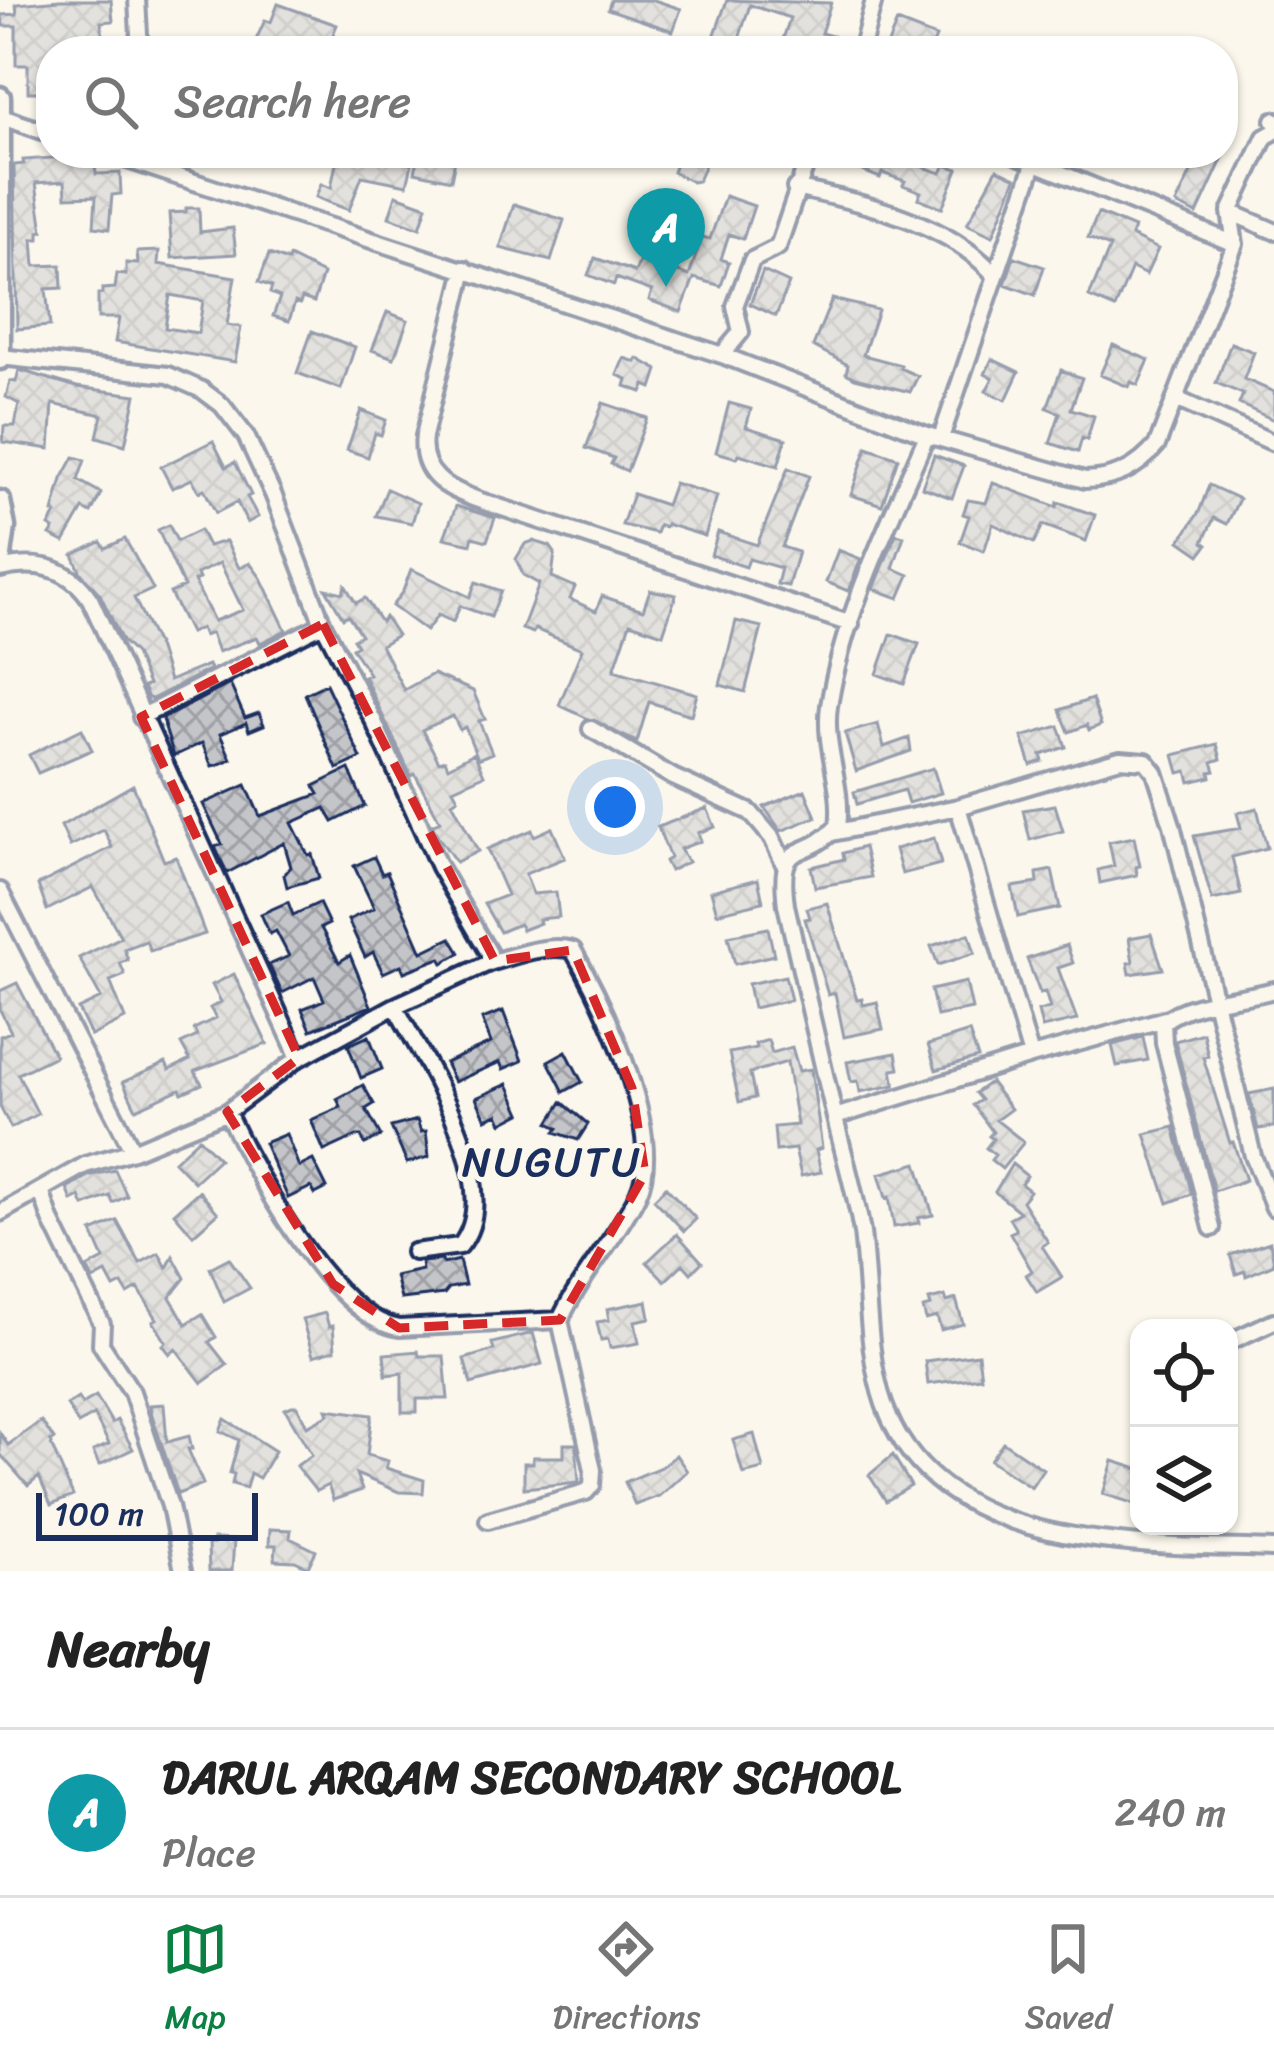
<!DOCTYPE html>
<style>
:root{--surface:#fff;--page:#f6f6f6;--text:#222;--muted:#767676;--line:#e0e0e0;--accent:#0b8043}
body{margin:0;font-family:Sriracha,sans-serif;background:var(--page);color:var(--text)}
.controls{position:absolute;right:36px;bottom:36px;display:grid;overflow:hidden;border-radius:24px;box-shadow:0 3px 9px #0004}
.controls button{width:108px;height:108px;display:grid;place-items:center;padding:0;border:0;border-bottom:3px solid var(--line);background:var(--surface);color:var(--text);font:60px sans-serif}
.scale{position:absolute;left:36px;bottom:30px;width:222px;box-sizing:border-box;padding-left:12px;border:6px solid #1b2f5e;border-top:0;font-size:33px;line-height:42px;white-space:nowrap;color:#1b2f5e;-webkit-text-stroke:9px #fbf7ec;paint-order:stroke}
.you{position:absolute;left:615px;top:807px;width:42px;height:42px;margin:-30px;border:9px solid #fff;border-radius:50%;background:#1a73e8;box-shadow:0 0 0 18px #1a73e833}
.badge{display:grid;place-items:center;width:78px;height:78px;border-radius:50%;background:var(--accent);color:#fff;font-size:39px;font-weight:700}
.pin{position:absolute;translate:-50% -99px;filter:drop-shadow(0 3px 6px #0008)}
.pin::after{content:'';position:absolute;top:63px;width:42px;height:36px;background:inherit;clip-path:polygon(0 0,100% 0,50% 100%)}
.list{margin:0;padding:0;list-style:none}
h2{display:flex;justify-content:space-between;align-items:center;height:156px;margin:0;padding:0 48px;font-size:51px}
h2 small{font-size:39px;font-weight:400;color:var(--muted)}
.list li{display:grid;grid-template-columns:78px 1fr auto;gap:36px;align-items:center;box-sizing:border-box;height:168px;padding:0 48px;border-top:3px solid var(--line)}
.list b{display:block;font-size:45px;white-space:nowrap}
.list p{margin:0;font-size:39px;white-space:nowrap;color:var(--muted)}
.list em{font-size:39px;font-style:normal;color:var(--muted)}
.icon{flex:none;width:66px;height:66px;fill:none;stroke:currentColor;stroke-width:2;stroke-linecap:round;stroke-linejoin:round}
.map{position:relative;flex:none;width:1274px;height:1571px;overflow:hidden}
.search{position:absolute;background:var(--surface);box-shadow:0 3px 9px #0004;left:36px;right:36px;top:36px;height:132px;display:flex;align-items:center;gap:30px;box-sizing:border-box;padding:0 42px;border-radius:48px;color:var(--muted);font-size:45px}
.sheet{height:324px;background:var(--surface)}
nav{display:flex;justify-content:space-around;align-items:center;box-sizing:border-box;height:168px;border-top:3px solid var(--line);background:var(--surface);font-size:33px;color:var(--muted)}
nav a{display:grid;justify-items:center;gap:6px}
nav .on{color:var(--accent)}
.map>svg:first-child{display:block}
</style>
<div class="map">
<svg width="1274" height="1571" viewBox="0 0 1274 1571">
<defs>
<pattern id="building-cross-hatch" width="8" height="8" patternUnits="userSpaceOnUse" patternTransform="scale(3)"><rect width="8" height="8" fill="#c3c5c9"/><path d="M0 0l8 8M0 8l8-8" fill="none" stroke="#9ea0a6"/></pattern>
</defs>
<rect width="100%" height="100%" fill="#fbf7ec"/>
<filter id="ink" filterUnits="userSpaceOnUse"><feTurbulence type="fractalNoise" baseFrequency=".00833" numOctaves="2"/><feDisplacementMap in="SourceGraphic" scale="24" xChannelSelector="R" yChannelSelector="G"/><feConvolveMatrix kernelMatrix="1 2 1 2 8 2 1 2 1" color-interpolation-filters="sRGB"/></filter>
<g filter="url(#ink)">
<path fill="url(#building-cross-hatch)" stroke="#1b2f5e" stroke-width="3" fill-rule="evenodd" d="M60,0H111L113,21L101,22L105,51H51V92H28V65H16V26H3L2,15L17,14L16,4Z
M611,0H654L681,9L673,31L608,9Z
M727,0L831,3L821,33L836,37L832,51H779L790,18L750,5L735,51H709Z
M278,4L337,25L326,51L293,40L289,51H283L256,40L265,20L271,22Z
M897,22L936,37L930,51H885Z
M338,153H372L412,164L407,185L362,176L349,210L325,201L316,197L321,184L331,188Z
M419,153L455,160L451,180L415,172Z
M680,153H710L698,181L692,182L673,172Z
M855,153H892L891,156L941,173L945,165L958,169L942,208L918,198L921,192L903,185L905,181L882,173L880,178L850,166Z
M1200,153H1225L1197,214L1176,204Z
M79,156V163H95L96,174L120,173L121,194L112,195L109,229L94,227L96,196L66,197L65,181L36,183L43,231L39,232V239H33L35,266L61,265L62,288L46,289L50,326L17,329L14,165L24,164L23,160Z
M997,169L1016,178L993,236L967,224Z
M396,195L427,206L420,228L389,217Z
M725,196L754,206L743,239L729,234L721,259L729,262L721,286L694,278L681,312L649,300L652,291L616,278L614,285L588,275L595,258L635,272L641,258L689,276L702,237L710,239Z
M514,204L564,220L551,261L500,248Z
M186,208H199L200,232L233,228L236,254L172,258L169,213L186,212Z
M1098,213L1134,228L1131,236L1158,249L1146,275L1132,268L1115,308L1089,297L1110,247L1088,238Z
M159,251L158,264L235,277L227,325L241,327L235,362L115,342L119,318H98V294H102V289L115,288L117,274L126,275V263L138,264L137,252ZM170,295L203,301L198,333L165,328Z
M269,254L288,261L289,257L323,274L314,302L302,298L300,304L295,302L289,321L273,316L280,297L270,293L272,287L259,282Z
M1014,257L1044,267L1035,295L1005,284Z
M763,271L789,283L776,316L750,304Z
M832,299L878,310L863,355L901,365L900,368L918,376L910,392L855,378L846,373L848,365L813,346Z
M387,312L408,320L394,358L372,350Z
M312,331L355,347L341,389L297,373Z
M1231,343L1254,352L1244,379L1274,392V420L1239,404L1243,394L1216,383Z
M1113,345L1149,360L1138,385L1131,382L1129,387L1100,375Z
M624,358L636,362L637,358L658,370L652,388L645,385L642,392L625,386L627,379L617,375Z
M992,359L1019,372L1006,400L986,391L993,378L985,374Z
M19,370L77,387L136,395L125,445L97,437L102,415L53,404L50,449L3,442L4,426H15L19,404L6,397L10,381L16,382Z
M1061,370L1082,378L1071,409L1094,416L1087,440L1082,438L1078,452L1050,443L1060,413L1047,408Z
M603,403L647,418L627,471L611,464L614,458L586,448Z
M729,403L751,409L746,427L786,439L778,466L739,454L737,458L716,452Z
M361,410L386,420L381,435L375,433L368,457L347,450Z
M213,441L226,467L235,462L251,495L247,497L258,517L247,523L237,502L216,513L204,489L199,492L192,479L172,488L161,467Z
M867,447L898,458L882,505L851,495Z
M934,455L964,466L952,498L922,487Z
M74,457L85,460L78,480L101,493L91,513L83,509L64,542L50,535L54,529L49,526L56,514L53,512L62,479Z
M788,468L809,476L782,547L798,552L788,586L777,584L781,568L749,559L746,567L711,555L718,532L757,545Z
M674,483L717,496L705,536L666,524L665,527L659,525L656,533L622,525L633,494L666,505Z
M993,483L1057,507L1058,502L1095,515L1086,541L1043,525L1034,543L993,524L984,551L960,542L969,516L963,514L968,500L986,503Z
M1209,485L1239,499L1227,524L1214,518L1203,542L1207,545L1200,555L1180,541L1199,512Z
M387,489L418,503L412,523L376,516Z
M456,506L495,518L487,541L473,537L471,544L444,538Z
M169,525L177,541L200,530L208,546L226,541L239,568L250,563L261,578L286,630L260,643L257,637L218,652L211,633L204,636L201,628L190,633L170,593L184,587L158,530ZM220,563L243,610L214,621L194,581L199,579L197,574Z
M896,534L904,536L893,568L909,575L899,598L874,589Z
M125,539L153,589L134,598L159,649L169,681L208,665L210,669L152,699L148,698L143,687L148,685L135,654L122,641L100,594L81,573L73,555L101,542L105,548Z
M533,541L550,546L555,553L552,577L575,587L570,599L596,611L602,596L643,610L650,590L676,595L663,634L630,623L614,670L697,694L691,715L649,702L637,742L559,705L582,649L535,629L533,633L522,629L539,584L523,575L516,559L525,544Z
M838,550L861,559L848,591L826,582Z
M411,569L470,597L476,582L501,591L491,617L460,606L453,622L438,615L426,631L392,606L403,591Z
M345,585L356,603L365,598L381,622L385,617L397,635L381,645L404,690L433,674L473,691L485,719L479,721L492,753L478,759L465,727L460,730L453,716L422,730L439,762L445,760L448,767L474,753L484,775L453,789L458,798L452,802L478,851L456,862L437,835L432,825L440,821L415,774L411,776L406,765L364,676L369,674L352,648L357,645L353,639L361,635L348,615L343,618L326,589L343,593Z
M736,621L762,627L745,692L720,685Z
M891,634L919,644L904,684L877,674Z
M230,684L245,718L259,713L264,725L249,731L246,723L220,734L231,759L217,765L212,766L202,743L174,756L162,719Z
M326,684L361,758L337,769L305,694Z
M1092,699L1101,725L1089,730L1087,725L1069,732L1060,710Z
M878,724L884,747L909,738L911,751L856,771L845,733Z
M1059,726L1066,747L1041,755L1043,761L1031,765L1022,737Z
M82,729L92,750L38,773L29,755Z
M1217,744L1221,759L1212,762L1215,771L1210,772L1211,777L1190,782L1187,771L1179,773L1174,755Z
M933,768L941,793L908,803L904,790L857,804L854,792Z
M349,769L365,806L333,822L325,808L292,823L308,855L312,854L319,878L287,887L284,875L291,867L284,843L227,873L215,847L222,844L203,804L246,785L260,816L319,794L314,786Z
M133,785L164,861L176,857L205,934L150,951L146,941L124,949L128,960L120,963L125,975L110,981L125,1019L91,1036L78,1009L101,998L79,958L121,937L93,887L47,910L38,885L112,847L104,830L70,846L61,826Z
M805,790L816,817L781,831L764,807Z
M1055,805L1063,831L1030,840L1023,810Z
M707,808L715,827L698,833L701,841L680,849L688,862L670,871L665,861L670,858L658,827Z
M1257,808L1267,848L1232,857L1241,894L1212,900L1194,836L1241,828L1237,813Z
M552,828L565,858L525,874L533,894L556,892L559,917L539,919L540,923L522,930L519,924L500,932L484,904L507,895L487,849L532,830L534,836Z
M1134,837L1140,866L1136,867L1137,875L1100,883L1098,870L1114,866L1109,842Z
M934,838L941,864L902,874L895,849Z
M864,847L871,877L815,887L811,867L844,859L843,853Z
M374,857L382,874L387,872L422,952L451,938L460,953L443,963L440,958L404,972L401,965L383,973L373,952L365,957L348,920L374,908L354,866Z
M1052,870L1060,908L1018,917L1012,887L1038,883L1037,873Z
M758,879L763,902L717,913L711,891Z
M288,902L293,915L319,903L329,924L321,928L339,962L350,955L371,1006L311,1030L302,1009L324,1000L314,977L282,993L269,965L289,956L276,931L270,934L261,914Z
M827,903L857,1000L862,999L863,1005L877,1002L883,1029L844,1037L835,993L828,995L805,919L810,918L807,908Z
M768,928L774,955L735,964L728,936Z
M969,934L975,953L938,965L931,946Z
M1151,934L1163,969L1130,974L1128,963L1133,962L1129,938Z
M1067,945L1073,963L1058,968L1077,1020L1042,1028L1038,1011L1050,1008L1045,992L1040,993L1027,959Z
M234,974L267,1044L195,1071L202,1084L182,1093L180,1089L136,1109L123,1082L166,1063L169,1070L190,1060L181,1044L197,1036L194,1029L216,1018L210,1008L221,1002L212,985Z
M785,976L791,1000L753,1008L748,984Z
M966,982L972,1009L937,1016L931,990Z
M17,983L55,1056L18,1074L38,1114L11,1128L0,1107V1036L11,1032L0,1010V991Z
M503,1011L522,1061L503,1069L500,1062L454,1082L445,1063L491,1043L482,1019Z
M969,1032L978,1058L936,1070L928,1045Z
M1203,1033L1208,1056L1203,1057L1230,1143L1233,1142L1246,1180L1214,1191L1175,1041Z
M369,1036L382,1069L361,1078L348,1045Z
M1143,1037L1148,1060L1117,1066L1112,1045Z
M768,1040L772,1053L792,1047L799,1071L811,1069L822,1148L816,1150L821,1172L801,1176L795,1149L776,1151L774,1127L797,1125L787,1062L750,1073L755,1098L739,1102L729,1053L756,1048L755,1044Z
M566,1051L582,1082L564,1092L548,1061Z
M896,1053L899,1069L892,1070L895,1085L860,1092L858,1081L851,1082L847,1062Z
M990,1082L1011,1109L996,1120L1024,1142L1002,1169L991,1160L995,1155L986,1148L993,1139L989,1136L993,1132L973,1105L981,1100L975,1093Z
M508,1084L521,1113L502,1123L498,1114L486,1119L476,1098Z
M363,1085L374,1104L366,1109L381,1136L365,1144L361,1136H357L324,1151L311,1120L341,1107L337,1099Z
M1274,1089V1127L1258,1129L1249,1094Z
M562,1102L588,1124L578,1140L555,1132L558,1128L549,1123Z
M417,1120L421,1132L426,1131L429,1157L407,1163L391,1127Z
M1174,1127L1192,1194L1168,1203L1145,1134Z
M286,1134L299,1167L313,1160L327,1188L315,1194L311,1187L288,1198L264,1143Z
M199,1138L219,1159L194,1182L174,1161Z
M917,1163L933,1215L918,1218L919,1223L894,1227L889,1197L886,1198L879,1174Z
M1012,1164L1027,1176L1021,1184L1030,1191L1022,1201L1048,1242L1042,1246L1062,1277L1037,1292L1026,1275L1032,1271L1010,1233L1016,1230L1009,1218L1020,1212L995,1192Z
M115,1170L127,1196L113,1203L110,1196L84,1206L80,1197L72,1201L67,1188L88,1176Z
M666,1187L696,1219L684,1231L654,1199Z
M199,1191L218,1213L193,1235L174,1213Z
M117,1221L140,1263L159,1253L167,1268L173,1256L185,1278L170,1297L186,1324L202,1314L216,1337L209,1342L227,1365L202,1383L176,1349L170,1354L163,1345L166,1342L153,1321L157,1319L138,1288L128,1294L122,1284L114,1288L106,1273L93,1280L87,1268L104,1259L92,1232Z
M677,1234L702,1262L691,1273L683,1264L665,1281L647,1262Z
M1270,1242L1274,1264L1246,1276L1245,1271L1236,1274L1230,1255Z
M229,1258L250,1288L224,1302L210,1268Z
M442,1260L443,1264L459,1260L465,1285L449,1288L444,1294L401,1299L395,1276L422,1270L421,1262Z
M945,1296L947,1302L956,1299L963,1324L941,1330L937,1317L926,1320L923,1308L931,1306L929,1300Z
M647,1301L650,1318L635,1321L639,1343L610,1348L608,1339L601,1340L597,1322L609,1320L607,1309Z
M325,1313L329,1327L333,1326L335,1350L313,1356L302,1319Z
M533,1333L542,1364L471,1384L464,1359L494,1350L492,1343Z
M418,1351L419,1356H444L448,1399H417V1412H402V1373L386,1375L384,1354Z
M978,1354L981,1377L928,1384L925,1361Z
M96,1396L112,1423L117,1420L133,1449L99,1465L93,1451L109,1444L94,1415L78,1424L67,1405L78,1398L82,1404Z
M164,1404L167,1442L189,1436L192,1449H188L203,1484L178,1494L151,1412L150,1405Z
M292,1406H297L307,1426L329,1414L327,1409L372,1415L367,1455L388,1461L386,1468L424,1480L423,1493L399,1492L356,1474L362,1490L333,1500L328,1485L316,1491L296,1466L312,1455L285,1409Z
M225,1419L275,1451L259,1478L250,1473L246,1488L232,1484L234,1474L230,1473L239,1440L220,1431Z
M41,1421L54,1439L50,1442L73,1496L51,1505L39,1477L28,1486L0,1454V1433L8,1445Z
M754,1434L763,1469L743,1474L733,1440Z
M1003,1442L1043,1469L1031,1487L990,1460Z
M564,1444H576L579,1482L524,1488V1463H533V1457H564Z
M676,1455L687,1471L659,1496L635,1505L625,1482L661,1467Z
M893,1455L911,1486L886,1501L869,1475Z
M1113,1461L1139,1469V1505L1103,1494Z
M270,1529L291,1530L290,1538L316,1551L308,1567L295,1561L275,1560L276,1545H269Z
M213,1539L234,1540L232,1571H209L208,1544H213Z"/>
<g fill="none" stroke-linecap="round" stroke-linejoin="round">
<g stroke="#1b2f5e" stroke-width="22">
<path id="minor" d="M137,0L140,51
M861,51L874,0
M2,117L51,134
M1274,120V121
M106,153L722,355L927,435L1085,480C1115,479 1137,469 1157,445L1235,244L1230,212L1265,137L1274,132
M1011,153L1235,244
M795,188C863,203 946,221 994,274
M1230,212L1274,231
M465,269L424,436C419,475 447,489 481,501L851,624
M722,355L741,332L735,306L752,260L778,247L810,153
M1176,399L1274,443
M927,435C890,521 844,612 829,706C823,747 844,786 838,826C803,865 777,834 786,905C802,976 818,1047 835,1118C844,1156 856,1194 862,1233C869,1286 866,1353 884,1404C937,1555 1143,1544 1274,1549
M941,438L1034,164
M0,569C37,560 69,567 90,599L299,1058
M141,717L323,624
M591,729L673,777L750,812L772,838L784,864
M958,807L1031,1056
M832,833L958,807L1120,759L1146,761L1155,772L1172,825L1253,1156L1274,1208
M0,891L133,1151
M395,1006C425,1063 508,1188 460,1246L414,1252
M227,1112C254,1171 330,1316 399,1328L560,1320
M835,1117L1031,1056L1165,1019
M41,1191L51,1220L102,1324L101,1344L132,1392L170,1506L183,1571
M0,1213L85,1165L133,1151L227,1112L299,1058L395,1006L489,963V953L439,867L374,722L323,624L273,494L246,436L222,405L202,390L168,375L0,357
M1212,1228L1164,1043L1163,1022C1191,999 1240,1000 1274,990
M1229,1342L1274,1321
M488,1520L586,1492L592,1485L593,1470L560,1320C581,1275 616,1239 638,1194C666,1135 604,1004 573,950C547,943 514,956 489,963"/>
</g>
<g stroke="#1b2f5e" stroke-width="27">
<path id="tertiary" d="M0,97V359
M0,501L5,527L0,562"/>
</g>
<use href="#minor" stroke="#fbf7ec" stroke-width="14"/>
<use href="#tertiary" stroke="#fbf7ec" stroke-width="18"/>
</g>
</g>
<path d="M0 0H1274V1571H0ZM323,624L495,961L573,950L632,1088L645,1174L560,1320L399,1328L333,1284L227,1112L299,1058L141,717Z" fill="#fbf7ec" fill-opacity=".55" fill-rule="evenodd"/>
<path fill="none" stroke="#d62828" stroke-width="9" stroke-dasharray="24 15" stroke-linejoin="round" d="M323,624L495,961L573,950L632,1088L645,1174L560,1320L399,1328L333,1284L227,1112L299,1058L141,717Z"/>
<g text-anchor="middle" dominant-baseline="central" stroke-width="10" stroke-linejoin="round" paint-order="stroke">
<g font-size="42" letter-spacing="3" fill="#1b2f5e" stroke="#fbf7ec">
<text x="552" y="1162">NUGUTU</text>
</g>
</g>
</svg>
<div class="controls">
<button><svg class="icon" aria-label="locate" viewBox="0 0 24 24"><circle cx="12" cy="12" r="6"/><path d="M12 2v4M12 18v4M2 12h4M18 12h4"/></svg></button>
<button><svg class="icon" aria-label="layers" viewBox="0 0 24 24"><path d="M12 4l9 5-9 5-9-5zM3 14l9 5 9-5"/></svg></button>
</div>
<div class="scale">100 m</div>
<div class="you"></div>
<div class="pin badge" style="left:666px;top:287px;background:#0f9aa8">A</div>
<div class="search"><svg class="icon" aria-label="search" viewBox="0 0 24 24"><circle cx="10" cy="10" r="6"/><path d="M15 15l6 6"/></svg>Search here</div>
</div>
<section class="sheet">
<h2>Nearby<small></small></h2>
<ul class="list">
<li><span class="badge" style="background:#0f9aa8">A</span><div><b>DARUL ARQAM SECONDARY SCHOOL</b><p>Place</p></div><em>240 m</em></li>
</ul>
</section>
<nav>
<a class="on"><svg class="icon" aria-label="map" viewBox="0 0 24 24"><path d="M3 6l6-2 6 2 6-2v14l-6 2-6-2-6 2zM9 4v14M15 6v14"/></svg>Map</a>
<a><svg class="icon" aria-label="directions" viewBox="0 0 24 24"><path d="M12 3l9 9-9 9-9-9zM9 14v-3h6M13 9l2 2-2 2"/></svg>Directions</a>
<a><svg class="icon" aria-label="saved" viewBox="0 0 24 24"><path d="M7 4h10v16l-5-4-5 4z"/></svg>Saved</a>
</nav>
